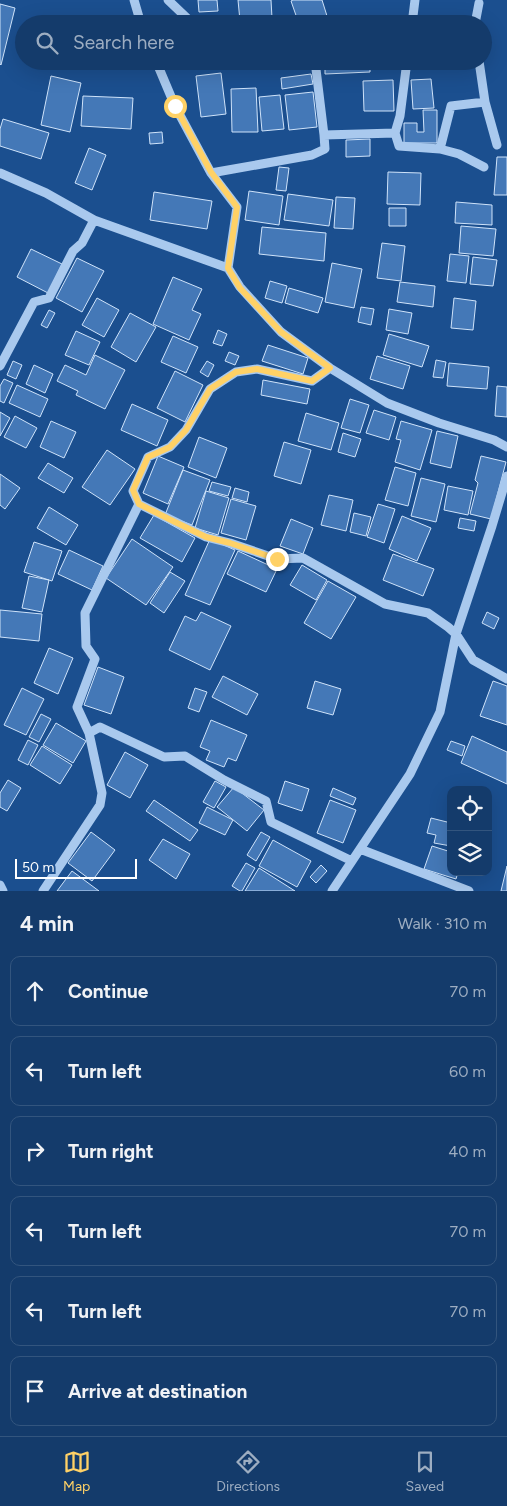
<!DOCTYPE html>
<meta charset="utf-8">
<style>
:root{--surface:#143b6b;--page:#214673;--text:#f1f3f6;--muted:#9dadc1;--line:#33557e;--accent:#ffd166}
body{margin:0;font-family:Figtree,sans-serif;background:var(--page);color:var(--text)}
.controls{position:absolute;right:15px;bottom:15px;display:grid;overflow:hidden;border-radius:10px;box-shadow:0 5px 20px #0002}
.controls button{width:45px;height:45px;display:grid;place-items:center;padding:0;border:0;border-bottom:1px solid var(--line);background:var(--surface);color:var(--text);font:25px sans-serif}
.scale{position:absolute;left:15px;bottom:12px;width:122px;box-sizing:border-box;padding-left:5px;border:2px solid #fff;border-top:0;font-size:14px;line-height:18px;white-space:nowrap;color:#fff;-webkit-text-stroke:4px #1b4f8f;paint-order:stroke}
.stop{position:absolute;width:15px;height:15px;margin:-11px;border:4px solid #ffd166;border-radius:50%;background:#fff}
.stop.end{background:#ffd166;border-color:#fff;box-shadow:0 1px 5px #0008}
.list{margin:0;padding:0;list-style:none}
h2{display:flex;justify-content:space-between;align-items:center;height:65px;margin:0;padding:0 20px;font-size:21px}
h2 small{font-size:16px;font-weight:400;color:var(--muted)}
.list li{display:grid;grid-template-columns:32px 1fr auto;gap:15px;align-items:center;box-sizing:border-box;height:70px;margin:0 10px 10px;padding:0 10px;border:1px solid var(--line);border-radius:10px}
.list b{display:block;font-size:19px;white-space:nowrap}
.list em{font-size:16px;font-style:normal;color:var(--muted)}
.icon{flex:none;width:28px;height:28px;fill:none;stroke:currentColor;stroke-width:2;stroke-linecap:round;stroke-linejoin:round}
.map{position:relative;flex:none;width:507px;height:891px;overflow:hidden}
.search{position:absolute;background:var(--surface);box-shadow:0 5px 20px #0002;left:15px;right:15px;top:15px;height:55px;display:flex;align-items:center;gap:12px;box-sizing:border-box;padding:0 18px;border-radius:28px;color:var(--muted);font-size:19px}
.sheet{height:545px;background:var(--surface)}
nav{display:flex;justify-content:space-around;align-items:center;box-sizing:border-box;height:70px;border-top:1px solid var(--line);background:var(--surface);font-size:14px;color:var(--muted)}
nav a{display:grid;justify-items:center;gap:2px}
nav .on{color:var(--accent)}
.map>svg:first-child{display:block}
</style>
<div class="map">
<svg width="507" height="891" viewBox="0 0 507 891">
<rect width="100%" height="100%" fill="#1b4f8f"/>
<path fill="#4478b7" stroke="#cfe3fa" d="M198,0H217L218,11L199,12Z
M238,0H271L272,18L240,21Z
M293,0H322L327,16L303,24H299L291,1Z
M0,4L15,8L1,65L0,64Z
M175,61H200V68L176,69Z
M207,61H233V66L208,68Z
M325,61H370V72L325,74Z
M221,73L226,114L201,117L196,76Z
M311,74L313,84L282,89L281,78Z
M51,76L81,83L70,132L41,125Z
M431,79L434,108L413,109L411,80Z
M393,80L394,111H364L363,81Z
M256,88L258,132H232L231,89Z
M313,92L317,127L289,130L285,95Z
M280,95L284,129L262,131L259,97Z
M83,96L133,98L131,129L81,126Z
M423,110H437V143H404V123H417V132H424Z
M3,119L49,133L41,159L0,146V129Z
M162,132L163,143L150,144L149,133Z
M370,139V156L346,157V140Z
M89,148L106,155L92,190L75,183Z
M497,157H507V195H494Z
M279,167L289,168L286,191L276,190Z
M388,172L421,173L420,205L387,204Z
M249,191L283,196L279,225L245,220Z
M154,192L212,201L207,229L150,220Z
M288,194L333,200L329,226L284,220Z
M336,197L355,198L353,229L334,228Z
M456,202L492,205V225L455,223Z
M389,208H406V226H389Z
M461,226L496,229L493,256L459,253Z
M262,227L326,233L324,261L259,254Z
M382,243L405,246L401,281L377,278Z
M31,249L62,264L48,293L17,277Z
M450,254L469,256L466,283L447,281Z
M473,257L497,260L493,286L470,284Z
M77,258L104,271L82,312L56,298Z
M332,263L362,269L354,308L325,302Z
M173,277L202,289L192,310L201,314L189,340L153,324Z
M270,281L287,286L282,303L265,298Z
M400,282L435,286L433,307L397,302Z
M289,288L323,298L318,313L285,303Z
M97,298L119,310L104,337L82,325Z
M454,298L476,301L473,330L451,328Z
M361,307L374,309L371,325L358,322Z
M389,309L412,313L408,334L386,330Z
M49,310L55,313L47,328L41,325Z
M130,313L156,327L136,362L111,347Z
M218,330L227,334L222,346L213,343Z
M76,331L100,342L89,365L65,355Z
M389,334L429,346L422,367L383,355Z
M173,336L198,347L186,373L161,362Z
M268,345L308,358L303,374L262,361Z
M229,352L239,356L235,365L225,361Z
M95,355L125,370L105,409L76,395L78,391L57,381L65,365L86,375Z
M377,356L410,366L403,389L370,379Z
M436,360L446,362L443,378L433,377Z
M13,361L22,365L16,379L7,375Z
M207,361L214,365L208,377L200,372Z
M449,363L489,367L487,389L447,386Z
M34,365L53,374L45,393L26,384Z
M175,371L203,385L185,422L157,408Z
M4,379L13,383L4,403L0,401V386Z
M263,380L310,389L307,404L261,395Z
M17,385L48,399L40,417L9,403Z
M497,386L507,387V417L495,416Z
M350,399L369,405L360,433L341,428Z
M132,404L168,420L157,446L121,430Z
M374,410L396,417L389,440L366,433Z
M0,412L10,418L0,436Z
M306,413L339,423L331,450L298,441Z
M15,416L37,428L26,448L4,437Z
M51,421L76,432L64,458L40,447Z
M401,421L432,430L420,470L395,462L401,440L396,439Z
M437,431L458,436L451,468L430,463Z
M343,433L361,439L355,457L338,452Z
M199,437L227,448L216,478L188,467Z
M284,442L311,450L301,484L274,476Z
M107,450L135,469L110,505L82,487Z
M158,456L184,467L168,504L143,493Z
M481,456L506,462L491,519L470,514L478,483L475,480Z
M48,463L73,478L64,493L38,478Z
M395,467L416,473L408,506L385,500Z
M183,470L210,480L192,525L165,515Z
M0,474L20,488L5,509L0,505Z
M421,478L445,484L436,522L411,516Z
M212,482L231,487L228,496L209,491Z
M448,486L473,491L468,515L444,510Z
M235,488L249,492L247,502L232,498Z
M206,491L229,498L218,535L195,528Z
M329,495L353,500L346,531L321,525Z
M231,499L256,506L246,540L221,533Z
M378,504L395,509L384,543L367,537Z
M49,507L78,525L66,545L37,528Z
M354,513L371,517L366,536L350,532Z
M154,515L195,538L182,562L140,538Z
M402,516L431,528L417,561L389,549Z
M460,518L476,521L474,531L458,528Z
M291,519L313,528L303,554L280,546Z
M132,539L173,567L146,605L106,578Z
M210,539L235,550L210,605L185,595Z
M34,542L62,551L52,581L24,572Z
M69,550L103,566L92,590L58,574Z
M238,551L277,569L266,592L227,574Z
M393,554L434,569L423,596L383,580Z
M302,565L327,580L316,600L290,585Z
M170,572L185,581L164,613L150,603Z
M29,576L49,580L42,612L22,608Z
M328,581L356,597L331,639L304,623Z
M0,610L42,614L39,641L0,637Z
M201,612L231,626L210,670L169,650L185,616L196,621Z
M487,612L499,618L494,629L482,623Z
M49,648L73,658L58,694L34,683Z
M98,667L124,677L111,714L84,705Z
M223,676L258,694L247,715L212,697Z
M315,681L341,689L333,715L307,708Z
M493,681L507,686V725L480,716Z
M22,688L44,699L26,735L4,725Z
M195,688L207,692L199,712L188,708Z
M41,714L51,719L39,742L29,737Z
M211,720L247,735L236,761L228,758L224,767L206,760L210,751L200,747Z
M56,723L86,741L73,763L43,745Z
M472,736L507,752V784L461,763Z
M28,740L38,745L28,765L18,760Z
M451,741L465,746L462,756L447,750Z
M42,746L72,765L60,784L30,765Z
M125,752L148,765L130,798L107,785Z
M8,780L21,788L7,811L0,807V793Z
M215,781L226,787L214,808L203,802Z
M285,781L309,789L302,811L278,803Z
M234,787L264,810L247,831L217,807Z
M333,788L356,798L353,805L330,796Z
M154,800L198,830L190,841L146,811Z
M330,800L356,810L343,843L317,833Z
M207,807L233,820L225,835L199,823Z
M431,818L451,823V846L434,843L436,835L427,833Z
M91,832L115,850L92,881L68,863Z
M261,832L270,837L256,861L247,855Z
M163,839L190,854L176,879L149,860Z
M273,840L311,861L297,887L259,866Z
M432,846L451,852V872H458L456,879L424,869Z
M246,863L255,868L242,891H240L232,886Z
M321,865L327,871L316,883L310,877Z
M507,866V891H501Z
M259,868L295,891H245Z
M72,871L99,891H57Z"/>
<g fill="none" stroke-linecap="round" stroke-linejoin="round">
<path stroke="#a9c9ee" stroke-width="9" d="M134,0L141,24
M168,0L189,20L229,22L231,24
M412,24L415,0
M475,24L479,3
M156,61L175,106L211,173L237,207L228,268L240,287L281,332L330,368L387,403L439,423L494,440L507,447
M315,61L324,135
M485,102L497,145
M395,133L399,146L440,149L459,154L484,167
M440,149L451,106L485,102L479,61
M0,173L46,193L94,220L228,268
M211,173L312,155L325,149L324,135L395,133L400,116L407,61
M0,366L34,302L49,298L73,251L82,243L94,220
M139,504L206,537L230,543L277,559L303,558L385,604L428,613L448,627L456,634L473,660L507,679
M89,733L100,727L164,757L185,756L224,780L266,801L271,822L352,861
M360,849L469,891
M0,885L3,891
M43,891L100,805L102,793L89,733L77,707L95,659L86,646L85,613L139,504L133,491L148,457L170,447L186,430L210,389L236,372L257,369L312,381L330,368
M332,891L410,774L440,712L456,634L492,526L507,476"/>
</g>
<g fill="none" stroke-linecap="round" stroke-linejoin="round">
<path stroke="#ffd166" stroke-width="6" d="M175,106L211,172L237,207L228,268L240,288L281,332L330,368L312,381L257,369L236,372L210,389L186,430L170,447L148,457L133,490L139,504L175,522L206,537L230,543L277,559"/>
</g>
</svg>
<div class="controls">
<button><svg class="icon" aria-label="locate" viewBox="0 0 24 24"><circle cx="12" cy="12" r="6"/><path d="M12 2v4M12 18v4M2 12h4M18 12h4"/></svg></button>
<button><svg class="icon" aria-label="layers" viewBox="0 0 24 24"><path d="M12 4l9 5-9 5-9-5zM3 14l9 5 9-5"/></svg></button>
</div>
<div class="scale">50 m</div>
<div class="stop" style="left:175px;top:106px"></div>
<div class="stop end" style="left:277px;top:559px"></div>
<div class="search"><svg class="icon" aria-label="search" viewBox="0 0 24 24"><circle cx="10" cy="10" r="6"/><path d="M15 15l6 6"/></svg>Search here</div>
</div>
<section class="sheet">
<h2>4 min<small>Walk · 310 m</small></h2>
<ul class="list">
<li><svg class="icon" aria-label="ahead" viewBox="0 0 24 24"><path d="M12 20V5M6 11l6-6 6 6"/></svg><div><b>Continue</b></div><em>70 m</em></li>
<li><svg class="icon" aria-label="left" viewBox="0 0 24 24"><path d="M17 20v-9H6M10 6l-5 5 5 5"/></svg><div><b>Turn left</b></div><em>60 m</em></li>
<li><svg class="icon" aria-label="right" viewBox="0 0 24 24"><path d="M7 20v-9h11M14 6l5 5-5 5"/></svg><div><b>Turn right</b></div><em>40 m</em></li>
<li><svg class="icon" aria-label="left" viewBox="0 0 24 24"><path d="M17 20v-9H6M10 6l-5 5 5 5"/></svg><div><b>Turn left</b></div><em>70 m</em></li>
<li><svg class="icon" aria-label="left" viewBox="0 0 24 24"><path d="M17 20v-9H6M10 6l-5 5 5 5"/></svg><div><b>Turn left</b></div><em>70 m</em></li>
<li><svg class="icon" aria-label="arrive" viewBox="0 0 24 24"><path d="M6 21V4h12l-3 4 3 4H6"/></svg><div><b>Arrive at destination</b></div></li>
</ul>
</section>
<nav>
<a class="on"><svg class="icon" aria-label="map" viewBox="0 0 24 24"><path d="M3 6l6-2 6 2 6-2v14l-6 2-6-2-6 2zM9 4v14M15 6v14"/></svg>Map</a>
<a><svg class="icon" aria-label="directions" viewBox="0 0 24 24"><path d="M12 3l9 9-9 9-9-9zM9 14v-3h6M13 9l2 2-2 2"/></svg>Directions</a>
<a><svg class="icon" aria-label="saved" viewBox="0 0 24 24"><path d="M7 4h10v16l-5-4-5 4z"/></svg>Saved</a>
</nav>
